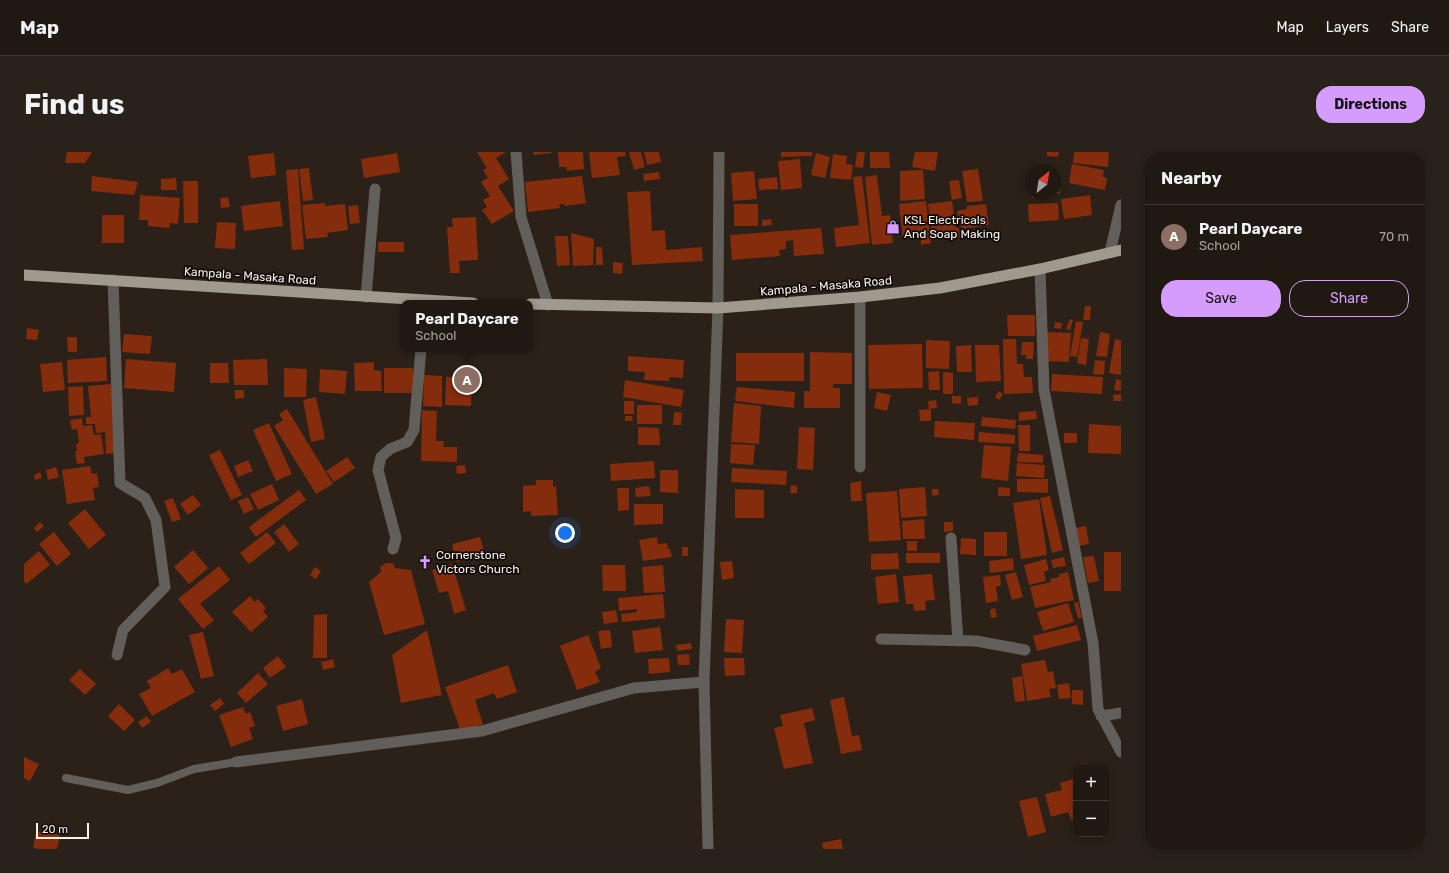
<!DOCTYPE html>
<meta charset="utf-8">
<style>
:root{--surface:#201912;--page:#28221b;--text:#f1f3f6;--muted:#a2a09f;--line:#3d3832;--accent:#d59cfb}
body{margin:0;font-family:Rubik,sans-serif;background:var(--page);color:var(--text)}
.controls{position:absolute;right:12px;bottom:12px;display:grid;overflow:hidden;border-radius:8px;box-shadow:0 2px 10px #0003}
.controls button{width:36px;height:36px;display:grid;place-items:center;padding:0;border:0;border-bottom:1px solid var(--line);background:var(--surface);color:var(--text);font:20px sans-serif}
.compass{position:absolute;left:1001px;top:12px;width:36px;height:36px;border-radius:50%;background:var(--surface);box-shadow:0 2px 10px #0003;rotate:30deg}
.scale{position:absolute;left:12px;bottom:10px;width:53px;box-sizing:border-box;padding-left:4px;border:2px solid #f8f1eb;border-top:0;font-size:11px;line-height:14px;white-space:nowrap;color:#f8f1eb;-webkit-text-stroke:3px #100b08;paint-order:stroke}
.you{position:absolute;left:541px;top:381px;width:14px;height:14px;margin:-10px;border:3px solid #fff;border-radius:50%;background:#1a73e8;box-shadow:0 0 0 6px #1a73e833}
.badge{display:grid;place-items:center;width:26px;height:26px;border-radius:50%;background:var(--accent);color:#fff;font-size:13px;font-weight:700}
.pin{position:absolute;translate:-50% -50%;border:2px solid #fff;box-shadow:0 1px 4px #0006}
.popup{position:absolute;left:377px;top:148px;width:132px;height:52px;box-sizing:border-box;display:grid;place-content:center;border-radius:8px;background:var(--surface);filter:drop-shadow(0 1px 3px #0005);font-size:13px;white-space:nowrap;color:var(--muted)}
.popup b{font-size:15px;color:var(--text)}
.popup::after{content:'';position:absolute;left:50%;top:100%;margin-left:-8px;border:8px solid transparent;border-top-color:var(--surface)}
.list{margin:0;padding:0;list-style:none}
h2{display:flex;justify-content:space-between;align-items:center;height:52px;margin:0;padding:0 16px;font-size:17px}
h2 small{font-size:13px;font-weight:400;color:var(--muted)}
.list li{display:grid;grid-template-columns:26px 1fr auto;gap:12px;align-items:center;box-sizing:border-box;height:64px;padding:0 16px;border-top:1px solid var(--line)}
.list b{display:block;font-size:15px;white-space:nowrap}
.list p{margin:0;font-size:13px;white-space:nowrap;color:var(--muted)}
.list em{font-size:13px;font-style:normal;color:var(--muted)}
.actions{display:flex;gap:8px;padding:12px 16px}
.actions a{flex:1;padding:9px 0;border:1px solid var(--accent);border-radius:16px;text-align:center;font-size:14px;color:var(--accent)}
.actions .main{background:var(--accent);color:#111}
.map{position:relative;flex:none;width:1097px;height:697px;overflow:hidden;border-radius:16px}
header{display:flex;align-items:center;gap:24px;box-sizing:border-box;height:56px;padding:0 20px;background:var(--surface);border-bottom:1px solid var(--line)}
header strong{font-size:19px}
nav{display:flex;gap:22px;margin-inline-start:auto;font-size:14px}
.intro{display:flex;align-items:center;justify-content:space-between;box-sizing:border-box;height:96px;padding:0 24px}
h1{margin:0;font-size:28px}
.button{padding:10px 18px;border-radius:16px;background:var(--accent);color:#111;font-size:14px;font-weight:700}
main{display:flex;gap:24px;padding:0 24px}
aside{flex:1;background:var(--surface);border-radius:16px;box-shadow:0 2px 10px #0003}
.map>svg:first-child{display:block}
</style>
<header>
<strong>Map</strong>
<nav><a>Map</a><a>Layers</a><a>Share</a></nav>
</header>
<div class="intro"><h1>Find us</h1><a class="button">Directions</a></div>
<main>
<div class="map">
<svg width="1097" height="697" viewBox="0 0 1097 697">
<rect width="100%" height="100%" fill="#2b2118"/>
<path fill="#852c0c" d="M43,0H68L61,11H41Z
M453,0H482L472,6L485,27L474,34L490,59L468,72L458,58L463,55L459,48L466,44L457,30L464,26L459,18L463,16Z
M509,0H527L528,1L510,3Z
M534,0H559L560,17L543,19L542,15H535Z
M565,0H601L602,4L593,5L596,23L568,26Z
M605,0H617L621,15L610,18Z
M620,0H635L637,10L623,13Z
M757,0H788V4L757,5Z
M833,0H841L839,16L831,15Z
M846,0H865L866,16H846Z
M891,0H914L911,19L888,15Z
M1023,0H1035L1034,5L1023,4Z
M1050,0H1085L1084,15L1049,11Z
M250,1L252,23L227,26L224,4Z
M373,1L376,20L340,26L337,7Z
M792,1L806,5L801,26L787,23Z
M809,2L823,4L822,12L829,13L827,28L806,26Z
M776,7L778,36L757,38L754,9Z
M1048,12L1080,18L1079,25L1083,26L1081,38L1045,31Z
M285,16L289,48L279,49L275,17Z
M274,17L280,97L268,98L262,18Z
M954,17L959,49L943,50L938,19Z
M899,18L901,47L876,49V19Z
M730,19L733,47L709,49L707,21Z
M635,20L636,27L620,29L619,22Z
M853,23L858,64L866,63L869,91L848,93L841,25Z
M68,24L114,30L110,43L67,39Z
M558,24L562,51L541,54L540,52H535L536,56L504,60L501,30Z
M838,24L846,91L812,95L810,76L835,73L829,25Z
M753,25L754,37L735,38L734,27Z
M1031,25H1034L1036,42H1031Z
M152,26L153,38H137V27Z
M935,28L938,46L928,48L925,29Z
M159,29H174V71H160Z
M626,39L628,79L641,78L642,98L678,95L679,109L608,113L603,40Z
M1007,42H1027V43L1008,46Z
M116,43L156,46L154,72L146,71L145,76L124,74V68H115Z
M1066,43L1068,63L1040,67L1037,47Z
M204,45L206,55L197,56L196,46Z
M256,49L259,74L220,79L217,54Z
M902,49L907,91L897,93V85L879,87L875,52Z
M928,49L932,76H935L936,85L927,86V80L908,82L904,52Z
M301,51V54L321,52L324,78L303,81L304,85L282,87L278,53Z
M1034,51L1035,68L1005,70L1004,52Z
M710,52H734V74H710Z
M962,52L965,73L938,77L937,74H936L933,59L943,57V54Z
M334,53L336,71L326,72L324,54Z
M78,63H100V91H78Z
M452,65L454,108L435,109L436,121H426L423,75H429L428,66Z
M747,67L748,73L738,74V68Z
M193,70L212,71L211,97L191,96Z
M797,76L800,102L770,104L769,88L762,89V97L755,98L756,104L708,108L706,83Z
M547,81L570,87L569,113L549,114Z
M531,84H544L546,113L533,114Z
M354,90H380V100H354Z
M572,95H578L579,113H572Z
M589,110L599,111L598,122L589,121Z
M1061,154H1067L1066,168H1059Z
M983,163H1011V184H984Z
M1046,167L1049,168L1046,178L1042,177Z
M1052,169L1059,170L1053,205L1046,204Z
M1031,170L1038,171L1037,177L1030,176Z
M3,176L15,178L13,188L2,187Z
M1021,180L1047,181L1045,210L1020,209Z
M1076,180L1086,182L1083,205L1072,204Z
M100,182L128,184L126,202L98,200Z
M43,185H53V200H44Z
M1057,186L1065,187L1062,213L1053,211Z
M979,187H992L993,212H999L1000,225H1008L1009,241L980,242Z
M1091,187L1097,188V223L1085,221Z
M902,188L926,189L925,217L902,216Z
M998,190H1010L1009,207H1002V203H997Z
M898,192L899,236L845,237L844,193Z
M947,193L948,220H933L932,194Z
M951,193H975L977,229L952,230Z
M786,200L828,201V232H809V236H816V256H780V239H786Z
M712,201H780V229H712Z
M604,204L660,208L659,226L645,225V229L620,228L621,220L604,219Z
M82,205L83,229L44,231L43,208Z
M102,207L152,211L150,240L100,236Z
M243,207L244,233H210L209,208Z
M1071,208L1081,209L1080,223L1069,222Z
M38,210L41,238L19,240L16,212Z
M350,210V218L357,219L358,239H331L330,211Z
M186,211H204L205,231H186Z
M260,216L283,217L282,245H260Z
M360,216H389V241H360Z
M296,217L323,219L321,242L295,240Z
M915,219L916,238H905L904,220Z
M919,220L929,221V242H919Z
M1028,222L1079,225L1078,242L1027,239Z
M400,223L418,224V255L399,254Z
M422,225L448,226L447,254L421,253Z
M1092,227L1097,228V239L1090,238Z
M601,228L660,238L657,255L599,245Z
M87,232L94,301L82,302L81,280L72,281L71,272H62V265H67L64,234Z
M59,234L60,263L45,264L44,235Z
M713,235L771,240L770,256L712,249L711,246Z
M211,238H220V246L211,247Z
M975,239L979,242L975,248L971,245Z
M853,240L867,243L863,259L850,256Z
M1097,242V249H1090L1089,243Z
M928,244H937V252L928,251Z
M292,245L301,287L287,290L279,248Z
M954,245V253L944,254L943,246Z
M912,248L913,256L905,257L904,249Z
M600,249H610V262H600Z
M710,251L737,254L735,292L707,290Z
M613,253H638V272H613Z
M263,257L309,332L292,342L250,274L259,268L255,262Z
M907,257V269H896L895,258Z
M398,258L413,259L412,289H420L419,295H433V310L397,309Z
M1012,259L1013,267L995,269V260Z
M650,260L658,261L657,273H649Z
M601,264H608L609,269H601Z
M958,265L992,268L991,277L957,274Z
M58,266L59,274L68,273L70,283L77,282L80,302L60,305L61,311L53,312L51,299H53L52,292L55,291L53,277L48,278L46,268Z
M911,269L951,271L950,288L910,285Z
M245,271L268,322L252,329L229,278Z
M1065,272L1097,274V302L1064,301Z
M994,273H1006V299H995Z
M614,275L635,276L636,293H614Z
M775,275L791,276L789,318L773,317Z
M955,280L991,283V292L954,290Z
M1040,281H1053V291H1040Z
M707,292L731,293L729,313L706,311Z
M960,293L987,295L984,329L957,326Z
M196,298L218,343L207,348L185,303Z
M994,301L1019,303V311L993,310Z
M323,305L331,316L310,330L302,319Z
M224,308L229,319L214,325L210,314Z
M630,309L631,326L587,329L586,312Z
M993,311L1021,313L1020,326L992,324Z
M441,313L442,321L433,322L432,314Z
M66,314L68,322L73,321L75,335L69,336L71,348L43,352L38,318Z
M32,315L35,325L24,328L22,318Z
M708,316L763,319L762,333L707,330Z
M636,318H654V341L636,340Z
M16,320L18,326L11,328L10,323Z
M993,327H1024V341L993,340Z
M512,328H529V335L532,334L534,363L507,364V359L499,360V334L512,333Z
M837,329L838,349H827L826,331Z
M248,332L255,348L234,358L226,342Z
M767,333L773,334V341H766Z
M625,334L627,344L612,345L611,336Z
M901,335L903,364L877,366L875,337Z
M974,335L986,336V344H974Z
M593,336H605V358L594,359Z
M711,337L740,338V366H711Z
M908,337H914L915,343L908,344Z
M275,338L282,348L232,385L225,375Z
M873,339L877,388L845,390L842,341Z
M169,343L177,353L164,363L156,352Z
M1026,344L1039,398L1028,401L1016,346Z
M224,345L230,357L220,362L214,349Z
M149,346L157,367L148,370L140,349Z
M1015,347L1023,403L997,407L989,351Z
M610,352H639V372L610,373Z
M61,357L82,383L65,397L44,371Z
M900,367L901,387H879L878,369Z
M16,370L20,374L13,380L10,376Z
M920,370H929V379L920,380Z
M260,372L275,392L265,400L250,380Z
M1062,374L1065,392L1054,394L1051,376Z
M30,380L47,402L33,414L15,392Z
M243,380L252,391L225,412L216,401Z
M960,380H983V404H960Z
M456,385L461,402L432,410L428,392Z
M633,385L634,392L643,391L644,397H646L648,405L619,409L615,388Z
M937,386L952,387V403L936,402Z
M883,389H893V399H883Z
M658,395H664V404H658Z
M169,398L184,416L165,432L150,415Z
M15,399L26,413L2,432L0,429V412Z
M1080,400H1097V439H1080Z
M874,401L875,417L847,418V402Z
M882,401H916V411H882Z
M1070,404L1075,429L1064,431L1059,405Z
M1040,405L1042,414L1029,416L1027,408Z
M989,406L990,418L966,421L965,409Z
M1022,407L1025,418L1020,420L1022,429L1005,433L1000,413Z
M708,409L710,426L698,428L696,410Z
M362,411H369L371,416L387,418L401,472L360,483L345,430L357,420L356,415Z
M428,412L442,458L430,462L424,439L415,441L408,418Z
M578,413H601L602,439H579Z
M639,413L641,440L620,441L618,415Z
M195,414L206,428L176,452L190,468L179,477L154,447Z
M291,415L297,419L292,427L286,423Z
M992,420L999,445L988,448L981,423Z
M1044,420L1050,448L1011,456L1006,435L1027,430L1026,427L1035,425V422Z
M872,422L875,450L854,452L851,425Z
M908,422L911,448L901,449L902,458L890,459L889,452H882L879,424Z
M976,423L977,434H972L974,449L962,451L959,425Z
M639,442L641,466L598,470L597,462L613,460V457L595,459L594,446Z
M226,444L231,450L234,447L242,456L239,459L244,465L227,480L208,460Z
M1054,450L1058,466H1054L1050,451Z
M1044,451L1050,470L1019,479L1013,460Z
M971,456L973,465L967,466L966,458Z
M592,458L594,470L580,472L578,460Z
M303,462V506H289L290,463Z
M702,467L720,468L718,501L700,500Z
M1053,473L1057,488L1013,499L1009,484Z
M636,475L639,498L611,501L608,479Z
M403,478L418,543L377,551L368,503Z
M586,478L588,495L577,497L574,479Z
M179,480L190,524L177,527L165,483Z
M564,483L577,516L571,520L576,530L553,538L536,494Z
M667,491L668,497L653,499L652,493Z
M665,502L666,513H654L653,503Z
M254,504L262,515L246,526L239,516Z
M645,506L646,520L625,522L624,507Z
M700,506H720L721,523L701,524Z
M309,507L311,515L299,518L297,510Z
M1021,508L1024,520L1029,519L1032,536L1025,537L1027,545L1003,549L997,512Z
M484,513L493,540L473,547L470,541L451,548L459,572L437,580L421,535Z
M144,516L148,522L158,517L171,540L128,564L115,542L127,536L123,529Z
M56,517L72,532L61,543L45,528Z
M234,521L244,532L222,551L213,541Z
M998,524L1001,549L991,550L988,526Z
M1045,531L1047,546L1035,547L1033,533Z
M1048,538H1059V553L1048,552Z
M820,545L828,584L835,583L838,598L817,602L806,548Z
M196,546L200,552L191,559L186,553Z
M278,547L284,572L259,579L252,554Z
M95,552L111,568L100,579L84,564Z
M219,555L222,562L226,560L231,574L225,576L229,587L207,595L195,563Z
M788,556L791,568L780,571L789,611L760,617L750,576L759,574L756,563Z
M123,564L127,570L118,576L114,570Z
M0,605L15,612L6,629L0,626Z
M1052,626V666L1047,668L1044,660L1027,665L1021,642L1038,638L1036,631Z
M1013,645L1022,680L1004,685L995,649Z
M12,679L36,683L33,697H9Z
M817,687L819,697H799L798,691Z"/>
<g fill="none" stroke-linecap="round" stroke-linejoin="round">
<path stroke="#625e59" stroke-width="8" d="M42,626L104,638L133,631L170,617L212,610"/>
<path stroke="#625e59" stroke-width="11" d="M492,0L497,65L524,153
M1086,100L1097,53
M1016,117L1020,238L1069,491L1074,557L1097,600
M89,128L96,331L121,346L132,368L141,435L99,478L93,503
M342,145L351,37
M836,145V315
M694,156L695,0
M927,386L934,489
M369,397L372,386L354,318L357,305L366,297L383,290L390,278L397,197
M857,487L952,489L1001,498
M1077,564L1097,561
M212,610L458,579L610,536L680,530"/>
<path stroke="#625e59" stroke-width="11" d="M684,697L680,530L694,156"/>
<path stroke="#a0998e" stroke-width="11" d="M0,123L449,151
M506,152L694,156L836,145L916,136L1016,117L1097,98"/>
</g>
<defs>
<g id="shop-bare" transform="scale(1.08)"><path d="M-5-2.5h2.3a2.7 3.5 0 0 1 5.4 0H5L5.5 6h-11ZM-1.5-2.5h3a1.5 2.3 0 0 0-3 0Z" fill="#d59cfb" stroke="#100b08" stroke-width="2.5" paint-order="stroke"/></g>
<g id="church-bare" transform="scale(1.08)"><path d="M-1.2-6h2.4v3.5h3.3v2.4h-3.3V6h-2.4V-.1h-3.3v-2.4h3.3Z" fill="#d59cfb" stroke="#100b08" stroke-width="2.5" paint-order="stroke"/></g>
</defs>
<g fill-rule="evenodd">
<use href="#shop-bare" x="869" y="75"/>
<use href="#church-bare" x="401" y="410"/>
</g>
<g text-anchor="middle" dominant-baseline="central" stroke-width="3.5" stroke-linejoin="round" paint-order="stroke">
<g font-size="12" fill="#f8f1eb" stroke="#100b08" text-anchor="start">
<text x="880" y="68">KSL Electricals<tspan x="880" dy="14">And Soap Making</tspan></text>
<text x="412" y="403">Cornerstone<tspan x="412" dy="14">Victors Church</tspan></text>
</g>
<g font-size="12" fill="#f8f1eb" stroke="#100b08">
<text transform="translate(226 124) rotate(4)">Kampala - Masaka Road</text>
<text transform="translate(802 134) rotate(-5)">Kampala - Masaka Road</text>
</g>
</g>
</svg>
<div class="controls">
<button>+</button>
<button>−</button>
</div>
<svg class="compass" viewBox="-18 -18 36 36"><path d="M0-13l5 13h-10z" fill="#e53935"/><path d="M0 13l5-13h-10z" fill="#a2a09f"/></svg>
<div class="scale">20 m</div>
<div class="you"></div>
<div class="pin badge" style="left:443px;top:228px;background:#8d6e63">A</div>
<div class="popup"><b>Pearl Daycare</b>School</div>
</div>
<aside>
<h2>Nearby<small></small></h2>
<ul class="list">
<li><span class="badge" style="background:#8d6e63">A</span><div><b>Pearl Daycare</b><p>School</p></div><em>70 m</em></li>
</ul>
<div class="actions"><a class="main">Save</a><a>Share</a></div>
</aside>
</main>
